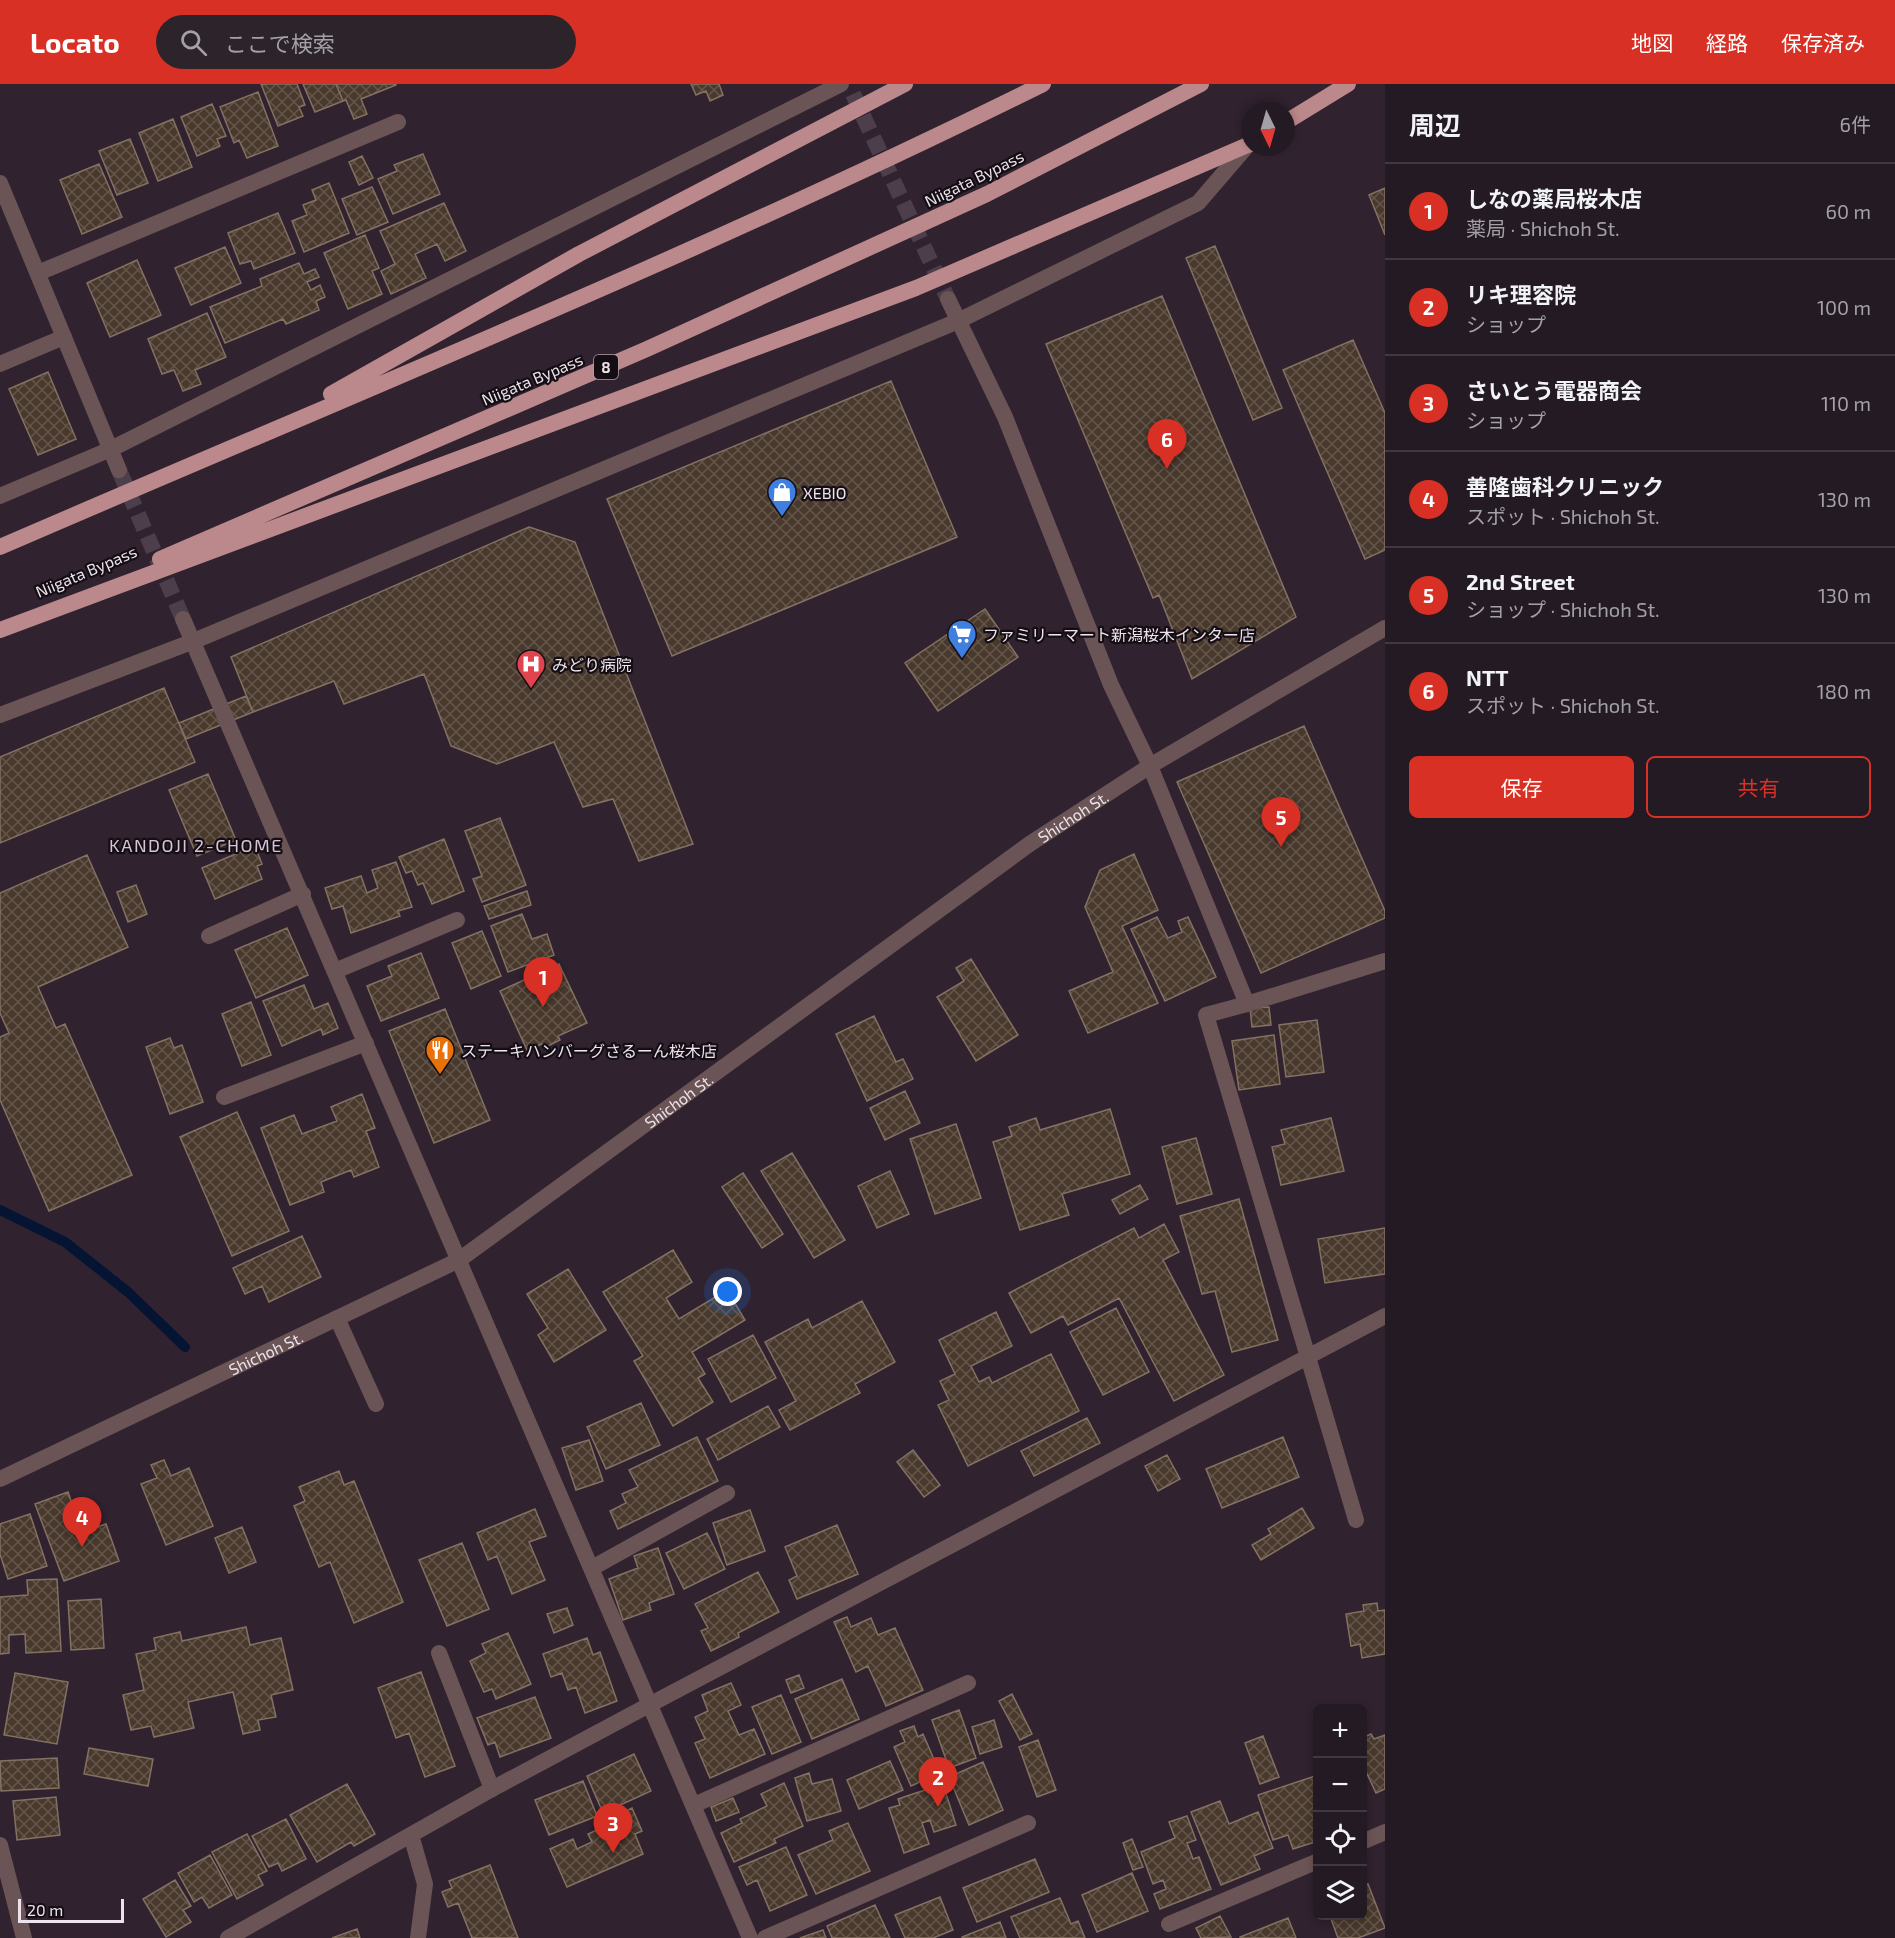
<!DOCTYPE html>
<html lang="ja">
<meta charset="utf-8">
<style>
:root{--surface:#241a23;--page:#2c232b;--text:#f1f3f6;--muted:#a3a1a6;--line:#413841;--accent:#d93025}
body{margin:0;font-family:"Exo 2","Noto Sans JP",sans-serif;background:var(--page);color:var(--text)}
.controls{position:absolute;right:18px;bottom:18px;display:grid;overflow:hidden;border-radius:9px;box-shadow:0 3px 9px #0003}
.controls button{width:54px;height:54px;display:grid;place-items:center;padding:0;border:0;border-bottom:2px solid var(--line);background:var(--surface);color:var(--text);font:30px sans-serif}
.compass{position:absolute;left:1241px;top:18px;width:54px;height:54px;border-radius:50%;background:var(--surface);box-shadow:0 3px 9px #0003;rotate:175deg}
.scale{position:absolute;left:18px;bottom:15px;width:106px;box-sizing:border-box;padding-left:6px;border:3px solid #ede3ec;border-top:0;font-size:16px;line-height:21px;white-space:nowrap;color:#ede3ec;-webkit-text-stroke:4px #140e14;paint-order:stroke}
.you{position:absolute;left:728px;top:1208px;width:21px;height:21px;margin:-15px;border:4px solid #fff;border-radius:50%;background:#1a73e8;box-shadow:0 0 0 9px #1a73e833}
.badge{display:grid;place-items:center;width:39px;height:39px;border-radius:50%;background:var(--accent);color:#fff;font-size:20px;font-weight:700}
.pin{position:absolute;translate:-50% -50px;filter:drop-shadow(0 2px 3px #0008)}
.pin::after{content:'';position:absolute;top:32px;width:21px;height:18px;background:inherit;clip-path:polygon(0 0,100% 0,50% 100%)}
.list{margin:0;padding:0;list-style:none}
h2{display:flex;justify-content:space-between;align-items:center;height:78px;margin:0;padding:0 24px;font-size:26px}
h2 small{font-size:20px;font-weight:400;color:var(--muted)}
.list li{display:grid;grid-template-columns:39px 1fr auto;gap:18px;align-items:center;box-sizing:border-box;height:96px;padding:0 24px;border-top:2px solid var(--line)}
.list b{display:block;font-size:22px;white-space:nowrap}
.list p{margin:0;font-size:20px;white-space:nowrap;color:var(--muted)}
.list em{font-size:20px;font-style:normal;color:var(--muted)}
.actions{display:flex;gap:12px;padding:18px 24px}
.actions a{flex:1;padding:14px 0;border:2px solid var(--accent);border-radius:9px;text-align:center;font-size:21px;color:var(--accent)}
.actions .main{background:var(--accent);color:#fff}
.icon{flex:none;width:33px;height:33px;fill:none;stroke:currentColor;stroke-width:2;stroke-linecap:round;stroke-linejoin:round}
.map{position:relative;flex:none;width:1385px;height:1854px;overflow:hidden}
header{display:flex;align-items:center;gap:36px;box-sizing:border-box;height:84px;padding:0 30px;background:var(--accent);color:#fff}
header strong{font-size:28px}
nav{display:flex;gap:33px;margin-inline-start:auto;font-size:21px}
.search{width:420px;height:54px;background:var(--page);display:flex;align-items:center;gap:15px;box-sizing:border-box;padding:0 21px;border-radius:33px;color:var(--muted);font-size:22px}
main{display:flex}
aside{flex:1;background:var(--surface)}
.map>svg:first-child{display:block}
</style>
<header>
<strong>Locato</strong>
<div class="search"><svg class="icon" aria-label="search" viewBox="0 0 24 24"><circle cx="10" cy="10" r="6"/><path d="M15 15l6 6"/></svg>ここで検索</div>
<nav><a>地図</a><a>経路</a><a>保存済み</a></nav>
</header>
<main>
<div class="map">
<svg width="1385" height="1854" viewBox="0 0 1385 1854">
<defs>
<pattern id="building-cross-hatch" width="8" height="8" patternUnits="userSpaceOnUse" patternTransform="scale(1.5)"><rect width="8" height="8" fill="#49392c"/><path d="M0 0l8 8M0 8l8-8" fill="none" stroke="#64564b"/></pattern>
</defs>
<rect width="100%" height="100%" fill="#30222f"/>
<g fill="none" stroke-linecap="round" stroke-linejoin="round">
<path stroke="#061434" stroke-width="10" d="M0,1126L65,1158L128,1208L185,1263"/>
</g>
<path fill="url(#building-cross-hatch)" stroke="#847163" stroke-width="1.5" d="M261,0H297L305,21L299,23L303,32L278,42Z
M303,0H336L343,17L315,28Z
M336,0H396V1L361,15L367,30L354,35L346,16L343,17Z
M691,0H719L723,11L710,17L706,7L696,11Z
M258,8L278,62L247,74L239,56L234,59L220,23Z
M212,20L226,52L217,55L220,62L197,72L181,33Z
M173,35L192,83L158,97L139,49Z
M130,55L148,99L117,111L99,67Z
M423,70L440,110L393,130L378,95L397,87L394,81Z
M362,72L373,94L359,101L349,78Z
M99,80L122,133L82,150L60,96Z
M329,99L349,149L304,168L292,137L307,131L303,121L316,116L312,106Z
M372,103L388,138L357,151L342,115Z
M1385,104V151L1369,111Z
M444,119L466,167L445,177L437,160L415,170L426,194L391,210L381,187L395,180L380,147Z
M278,129L295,169L254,185L251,177L240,180L228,149Z
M365,151L379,184L372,187L382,210L348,225L324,169Z
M1215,162L1282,324L1253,336L1186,174Z
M225,163L241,199L191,221L175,184Z
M137,176L161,231L110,253L87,199Z
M299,179L304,190L315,185L319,193L307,198L311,206L320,201L325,213L316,217L319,226L286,240L283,235L225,259L210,223L262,202L260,195Z
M1162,212L1296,533L1192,595L1159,511L1153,514L1046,260Z
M207,229L226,273L195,286L201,300L183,307L174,286L162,290L148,255Z
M1353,256L1385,329V466L1365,475L1283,286Z
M48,288L76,355L38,371L9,305Z
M891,297L957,453L672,572L607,415Z
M529,443L575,458L693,760L639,777L613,715L583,723L554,658L497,680L451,662L424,590L344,620L334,597L253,628L231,573Z
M985,525L1018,573L938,627L905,579Z
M164,604L195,678L0,759V673Z
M246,612L253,628L186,655L179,639Z
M1304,642L1385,827V834L1261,889L1177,698Z
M208,690L236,756L197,772L169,706Z
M500,734L526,801L482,818L473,795L482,792L465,747Z
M444,755L464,807L432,820L423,799L418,801L412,787L406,789L399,773Z
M255,762L262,780L257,782L262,795L215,815L202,784Z
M1134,770L1158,826L1122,842L1158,919L1088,949L1069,907L1113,888L1085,823L1100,786Z
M87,771L128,863L38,903L56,944L65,940L132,1091L49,1127L0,1016V953L9,949L0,929V809Z
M396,778L412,823L398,827L400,832L351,849L343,822L332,825L325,804L361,792L367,809L378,804L372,786Z
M136,801L147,830L128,838L117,808Z
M527,807L531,821L489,835L484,822Z
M522,830L532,855L547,850L554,871L508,888L491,842Z
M1157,833L1168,854L1182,848L1178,837L1188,833L1216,893L1165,917L1131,845Z
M287,844L308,891L256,914L235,866Z
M482,847L501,892L471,905L452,859Z
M421,869L439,914L381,937L367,902L392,892L388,882Z
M971,875L1018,951L976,977L937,913L964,897L956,884Z
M559,880L587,939L558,952L560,956L544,964L542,960L527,966L500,907Z
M304,901L314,925L328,919L338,944L323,951L321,945L282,962L263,917Z
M251,918L271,971L242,982L222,930Z
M1269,923L1271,941L1252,943L1250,924Z
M445,925L490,1036L434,1059L389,947Z
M874,932L896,978L903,975L913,995L867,1017L836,950Z
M1317,936L1324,988L1286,993L1279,941Z
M1274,951L1280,1000L1239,1006L1232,957Z
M170,954L174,964L182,961L203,1018L170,1030L146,963Z
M905,1007L920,1039L885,1056L870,1024Z
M362,1010L375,1044L366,1047L379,1083L354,1093L351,1086L321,1098L324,1108L290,1121L261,1044L294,1031L302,1050L337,1037L331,1023Z
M1110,1025L1130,1090L1062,1110L1069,1131L1020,1146L993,1058L1012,1052L1009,1043L1036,1034L1040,1046Z
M237,1028L289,1147L232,1172L180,1053Z
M1331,1034L1344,1087L1281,1101L1272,1063L1285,1060L1281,1046Z
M956,1040L981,1114L935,1130L910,1055Z
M1196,1054L1212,1110L1177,1120L1162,1063Z
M792,1069L845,1156L814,1174L761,1087Z
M890,1087L909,1130L877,1144L858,1102Z
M743,1089L783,1150L762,1164L722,1103Z
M1140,1101L1148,1115L1120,1130L1112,1116Z
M1239,1115L1278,1256L1232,1268L1215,1207L1202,1210L1180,1132Z
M1164,1140L1179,1168L1163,1176L1224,1291L1174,1317L1119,1214L1068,1241L1063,1232L1031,1249L1009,1209L1134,1144L1139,1154Z
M1385,1144V1190L1325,1199L1318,1155Z
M302,1152L321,1193L269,1218L262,1202L245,1210L233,1184Z
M673,1166L692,1198L666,1214L679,1235L727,1206L745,1236L692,1268L705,1290L698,1294L713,1318L673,1342L634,1277L643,1272L603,1208Z
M568,1185L606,1246L554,1278L538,1251L548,1244L527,1210Z
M862,1217L895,1278L855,1300L860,1309L790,1346L779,1326L796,1317L765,1258L808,1235L812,1244Z
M1116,1224L1149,1288L1103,1311L1070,1248Z
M996,1228L1012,1262L971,1282L979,1298L989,1293L992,1299L1051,1270L1079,1327L968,1382L938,1321L949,1316L940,1297L955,1290L939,1256Z
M753,1251L776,1294L731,1318L708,1275Z
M641,1319L660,1361L606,1385L587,1343Z
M768,1322L780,1343L718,1376L707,1355Z
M1087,1334L1100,1359L1034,1392L1021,1367Z
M697,1353L718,1397L618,1445L610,1427L626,1419L622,1410L638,1403L629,1386Z
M1283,1353L1299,1393L1222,1424L1206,1385Z
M589,1356L603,1397L576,1406L562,1364Z
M913,1366L940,1401L924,1413L897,1378Z
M1167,1371L1180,1395L1158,1407L1145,1382Z
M164,1376L171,1392L189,1384L213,1442L166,1461L141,1400L157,1394L151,1381Z
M339,1387L344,1401L354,1397L403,1518L354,1539L330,1478L319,1483L294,1422L305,1417L299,1403Z
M68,1408L82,1448L106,1440L119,1477L64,1497L35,1420Z
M1302,1424L1314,1444L1261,1476L1252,1461L1271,1450L1268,1445Z
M535,1425L546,1452L529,1458L545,1496L512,1510L497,1472L488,1476L477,1449Z
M750,1426L765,1467L727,1481L713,1439Z
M30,1430L47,1482L8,1495L0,1470V1440Z
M837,1441L858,1490L797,1515L789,1496L797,1492L785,1463Z
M242,1443L256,1478L229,1489L215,1454Z
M707,1449L725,1485L684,1505L666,1469Z
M462,1459L489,1525L447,1542L419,1476Z
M658,1464L674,1510L649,1519L651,1526L623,1536L609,1495L638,1484L634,1472Z
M758,1488L779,1528L738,1549L739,1553L711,1567L701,1547L708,1544L695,1520Z
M57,1495L61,1567L26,1569L25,1550L9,1551V1569L0,1570V1513L28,1511L27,1496Z
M101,1515L104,1564L71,1566L68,1517Z
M1377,1519L1378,1527L1385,1526V1570L1362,1574L1360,1560L1351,1562L1346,1530L1364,1527L1363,1521Z
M567,1524L573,1541L554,1549L547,1530Z
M847,1533L851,1543L871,1534L878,1551L895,1544L923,1606L886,1622L868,1582L856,1588L834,1538Z
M246,1543L250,1561L281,1554L293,1606L271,1611L276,1633L258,1636L260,1646L243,1650L233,1608L188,1618L194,1644L154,1653L151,1642L131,1646L123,1611L144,1606L136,1570L156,1566L154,1554L180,1548L182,1557Z
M508,1549L531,1600L496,1615L492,1605L484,1608L470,1577L486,1569L482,1560Z
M587,1554L593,1571L600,1568L617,1617L585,1629L576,1603L568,1606L562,1589L551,1593L543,1570Z
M421,1588L455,1682L425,1693L409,1649L396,1654L378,1604Z
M15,1589L68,1598L57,1660L4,1651Z
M799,1591L804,1604L791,1609L786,1596Z
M842,1595L859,1635L812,1655L795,1615Z
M731,1599L741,1621L728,1627L739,1651L754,1645L765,1670L710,1694L695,1659L705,1655L695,1633L708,1627L702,1611Z
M1012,1610L1032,1650L1020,1656L999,1617Z
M781,1611L801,1658L772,1670L752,1623Z
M535,1613L551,1654L500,1673L495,1658L488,1661L477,1634Z
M959,1626L976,1674L949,1684L932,1636Z
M994,1636L1002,1663L980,1670L972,1643Z
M914,1642L918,1653L923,1650L940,1689L911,1702L894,1663L905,1658L900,1647Z
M1371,1650L1374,1655L1385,1651V1705L1376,1709L1362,1679V1654Z
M1263,1652L1279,1693L1260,1700L1245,1659Z
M1038,1656L1056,1706L1037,1713L1019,1663Z
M89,1664L153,1675L148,1702L84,1690Z
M634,1670L651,1707L603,1729L587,1692Z
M57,1674L59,1704L1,1707L0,1677Z
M890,1677L903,1706L859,1725L847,1696Z
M983,1678L1003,1726L969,1741L949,1693Z
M809,1689L812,1700L832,1695L841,1727L807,1737L795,1694Z
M1318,1691V1757L1293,1765L1288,1751L1273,1756L1258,1711Z
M583,1697L597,1732L549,1751L535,1716Z
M784,1699L803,1742L774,1755L776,1759L734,1778L721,1749L742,1739L740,1735L767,1722L761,1710Z
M347,1700L375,1750L354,1762L351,1758L317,1778L290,1731Z
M943,1700L956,1741L934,1748L930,1736L922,1739L929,1760L904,1769L889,1724L900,1721L898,1715Z
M56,1713L60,1751L17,1756L13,1717Z
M733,1714L739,1728L716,1737L711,1723Z
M1220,1717L1229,1740L1258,1728L1273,1764L1254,1772L1260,1785L1221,1801L1191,1728Z
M632,1724L642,1747L635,1750L643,1770L567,1803L550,1765L573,1755L577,1765L592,1758L588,1750L616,1737L614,1733Z
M1187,1732L1196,1756L1187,1759L1193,1775L1199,1773L1211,1805L1160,1825L1154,1810L1166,1805L1163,1796L1153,1800L1141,1768L1175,1754L1169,1738Z
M286,1735L306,1775L282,1787L278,1779L269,1783L252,1752Z
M848,1739L870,1787L816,1810L798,1771L833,1756L829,1747Z
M247,1750L267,1787L258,1791L263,1801L237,1815L212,1768Z
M1132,1755L1143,1783L1133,1786L1123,1759Z
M786,1763L807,1811L770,1827L757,1796L747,1801L739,1783Z
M210,1771L232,1811L209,1824L202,1813L194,1818L178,1789Z
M1035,1775L1049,1808L977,1838L963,1804Z
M490,1781L518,1854H472L458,1819L448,1823L442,1808L452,1804L449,1797Z
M1132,1789L1148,1827L1097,1848L1082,1811Z
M175,1796L191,1822L183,1826L191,1838L166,1853L143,1815Z
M1368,1800L1385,1844L1358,1854H1338L1330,1832H1362V1802Z
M940,1813L953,1846L933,1854H905L895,1831Z
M1060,1814L1071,1840L1078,1837L1085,1854H1020L1011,1833Z
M875,1821L890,1854H832L827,1842Z
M1220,1832L1231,1853L1201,1854L1196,1844Z
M1288,1834L1296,1854H1240V1853Z
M1000,1838L1006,1854H962V1853Z
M357,1845L360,1854H332Z
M823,1846L826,1854H800Z"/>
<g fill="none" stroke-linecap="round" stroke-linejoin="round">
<path stroke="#4c3f4b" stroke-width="16" stroke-dasharray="16 8" stroke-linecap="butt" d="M853,10L948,215
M119,386L183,535"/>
<path stroke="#6b5455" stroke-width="16" d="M38,189L398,38
M0,280L64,253
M209,852L303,810
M335,887L457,836
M224,1013L366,959
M337,1234L376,1320
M1308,1273L1356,1436
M592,1484L727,1409
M439,1569L492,1705
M694,1721L968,1599
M1362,1758L1385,1748
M1169,1840L1318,1777
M765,1854L1028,1739"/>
<path stroke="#6b5455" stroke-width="16" d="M0,99L119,386
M948,215L1005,333L1111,601L1150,682L1247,920
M0,412L111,365L841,0
M183,535L750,1854
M0,631L194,557L958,237L1198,119L1247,62
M1308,1273L1206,931L1247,920L1385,877
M411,1751L425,1800L418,1854
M0,1761L24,1854
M228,1854L492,1705L651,1620L1385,1232"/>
<path stroke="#6b5455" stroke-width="16" id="s1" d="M0,1395L459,1176L1031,759L1150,682L1385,544"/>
<path stroke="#bb888b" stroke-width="16" d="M1286,38L1348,0
M331,310L579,170L905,0
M0,463C349,312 702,169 1043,0
M160,475L647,265L987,110L1201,0
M0,546L916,204L1250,60"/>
</g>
<defs>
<g id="shop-pin" transform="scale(1.5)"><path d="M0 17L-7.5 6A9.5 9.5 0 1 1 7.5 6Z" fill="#3f7fe0" stroke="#140e14"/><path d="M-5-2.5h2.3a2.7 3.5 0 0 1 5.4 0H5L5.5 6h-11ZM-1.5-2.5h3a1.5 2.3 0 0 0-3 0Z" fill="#fff"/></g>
<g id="supermarket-pin" transform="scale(1.5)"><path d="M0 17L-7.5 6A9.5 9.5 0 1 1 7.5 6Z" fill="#3f7fe0" stroke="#140e14"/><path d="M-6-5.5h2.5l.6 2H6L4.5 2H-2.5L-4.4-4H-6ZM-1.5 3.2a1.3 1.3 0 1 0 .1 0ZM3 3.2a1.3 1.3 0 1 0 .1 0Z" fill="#fff"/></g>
<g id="hospital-pin" transform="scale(1.5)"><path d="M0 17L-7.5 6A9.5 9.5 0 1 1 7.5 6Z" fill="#e0444e" stroke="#140e14"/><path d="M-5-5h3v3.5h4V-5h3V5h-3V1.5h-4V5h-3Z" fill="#fff"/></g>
<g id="restaurant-pin" transform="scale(1.5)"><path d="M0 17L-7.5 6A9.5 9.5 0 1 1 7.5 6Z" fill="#e8710a" stroke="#140e14"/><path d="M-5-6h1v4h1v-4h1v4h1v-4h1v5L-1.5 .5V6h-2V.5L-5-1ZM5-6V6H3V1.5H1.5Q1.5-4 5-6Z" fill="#fff"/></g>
</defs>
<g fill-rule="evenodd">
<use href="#shop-pin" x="782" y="408"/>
<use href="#supermarket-pin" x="962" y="550"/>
<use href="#hospital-pin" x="531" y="580"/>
<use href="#restaurant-pin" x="440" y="966"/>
</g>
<g text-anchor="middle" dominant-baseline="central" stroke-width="4.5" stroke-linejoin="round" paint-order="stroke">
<rect fill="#140e14" stroke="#aca3ab" stroke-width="1.5" x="594" y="271" width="24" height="24" rx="4.5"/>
<g font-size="15" font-weight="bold" fill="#ede3ec">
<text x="606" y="283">8</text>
</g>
<g font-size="16" fill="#ede3ec" stroke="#140e14">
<text transform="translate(974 94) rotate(-26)">Niigata Bypass</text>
<text transform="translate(532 295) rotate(-23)">Niigata Bypass</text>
<text transform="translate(86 487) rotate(-23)">Niigata Bypass</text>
<text stroke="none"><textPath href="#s1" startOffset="1266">Shichoh St.</textPath></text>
<text stroke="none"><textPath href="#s1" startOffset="780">Shichoh St.</textPath></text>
<text stroke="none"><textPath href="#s1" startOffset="294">Shichoh St.</textPath></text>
</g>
<g font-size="16" fill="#ede3ec" stroke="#140e14" text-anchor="start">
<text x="803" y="408">XEBIO</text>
<text x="983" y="550">ファミリーマート新潟桜木インター店</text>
<text x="552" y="580">みどり病院</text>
<text x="461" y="966">ステーキハンバーグさるーん桜木店</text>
</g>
<g font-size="18" letter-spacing="1.5" fill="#d6c4d5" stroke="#140e14">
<text x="196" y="761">KANDOJI 2-CHOME</text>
</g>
</g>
</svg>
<div class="controls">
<button>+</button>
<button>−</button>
<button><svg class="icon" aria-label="locate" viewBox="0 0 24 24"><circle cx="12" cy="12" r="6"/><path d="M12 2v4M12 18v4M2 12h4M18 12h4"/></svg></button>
<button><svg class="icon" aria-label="layers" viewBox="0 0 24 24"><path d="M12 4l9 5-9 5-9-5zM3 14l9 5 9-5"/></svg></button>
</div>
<svg class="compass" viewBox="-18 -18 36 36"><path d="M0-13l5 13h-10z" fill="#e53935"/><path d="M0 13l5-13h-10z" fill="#a3a1a6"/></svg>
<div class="scale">20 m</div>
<div class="you"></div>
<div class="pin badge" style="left:543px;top:923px">1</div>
<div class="pin badge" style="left:938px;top:1723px">2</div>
<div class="pin badge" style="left:613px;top:1769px">3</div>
<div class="pin badge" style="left:82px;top:1463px">4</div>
<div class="pin badge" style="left:1281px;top:763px">5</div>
<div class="pin badge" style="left:1167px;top:385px">6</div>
</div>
<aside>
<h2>周辺<small>6件</small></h2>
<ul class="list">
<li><span class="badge">1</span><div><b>しなの薬局桜木店</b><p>薬局 · Shichoh St.</p></div><em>60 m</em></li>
<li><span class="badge">2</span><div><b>リキ理容院</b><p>ショップ</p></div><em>100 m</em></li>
<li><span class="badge">3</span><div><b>さいとう電器商会</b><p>ショップ</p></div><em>110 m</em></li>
<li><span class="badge">4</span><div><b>善隆歯科クリニック</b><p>スポット · Shichoh St.</p></div><em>130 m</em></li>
<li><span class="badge">5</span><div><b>2nd Street</b><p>ショップ · Shichoh St.</p></div><em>130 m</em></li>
<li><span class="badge">6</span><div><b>NTT</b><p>スポット · Shichoh St.</p></div><em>180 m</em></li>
</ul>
<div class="actions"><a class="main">保存</a><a>共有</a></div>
</aside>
</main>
